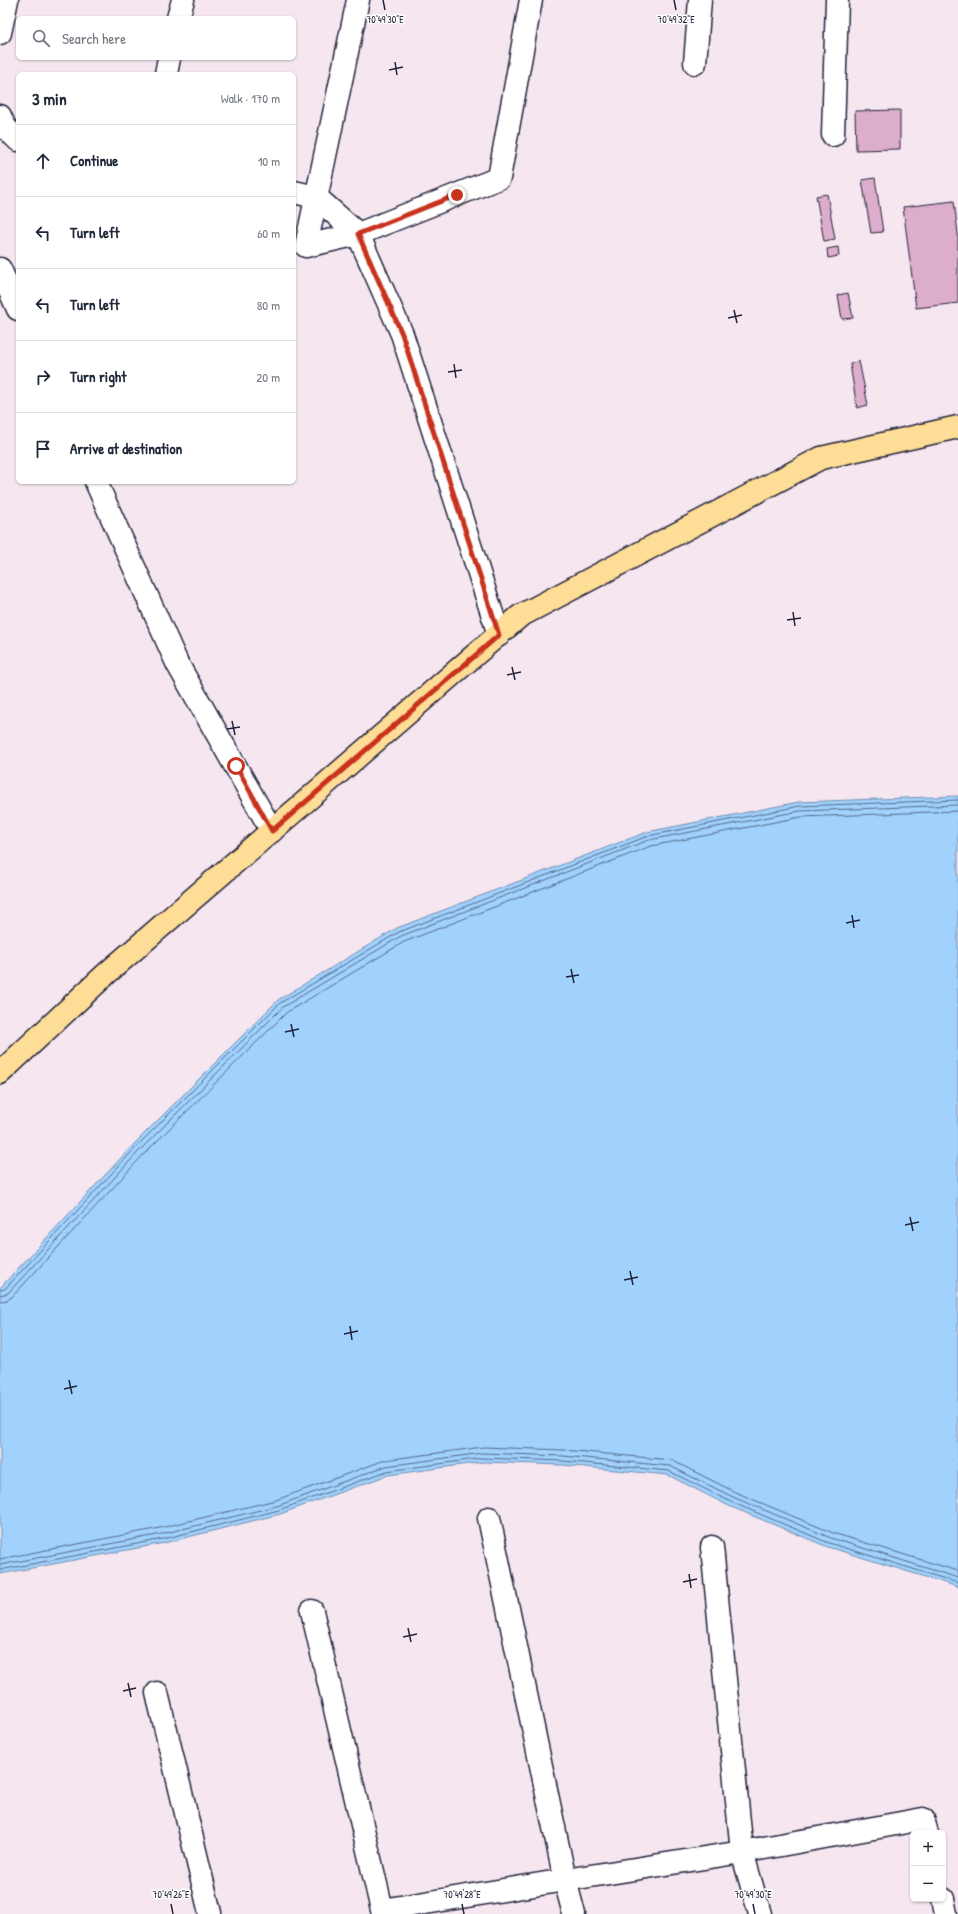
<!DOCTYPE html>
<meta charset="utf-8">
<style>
:root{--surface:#fff;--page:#f2f2f3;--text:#1f2937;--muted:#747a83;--line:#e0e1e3}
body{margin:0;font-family:"Patrick Hand",sans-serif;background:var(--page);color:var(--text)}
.controls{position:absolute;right:12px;bottom:12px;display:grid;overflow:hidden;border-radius:6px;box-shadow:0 1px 3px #0004}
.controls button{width:36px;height:36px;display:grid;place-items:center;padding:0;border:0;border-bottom:1px solid var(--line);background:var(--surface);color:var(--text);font:20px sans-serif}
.stop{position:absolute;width:12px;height:12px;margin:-9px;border:3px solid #c8321e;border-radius:50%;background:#fff}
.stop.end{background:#c8321e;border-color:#fff;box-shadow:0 1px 4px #0008}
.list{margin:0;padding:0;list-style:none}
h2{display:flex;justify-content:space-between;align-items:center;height:52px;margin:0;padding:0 16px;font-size:17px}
h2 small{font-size:13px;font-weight:400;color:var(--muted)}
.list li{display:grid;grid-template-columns:26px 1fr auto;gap:12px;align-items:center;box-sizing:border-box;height:72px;padding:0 16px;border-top:1px solid var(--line)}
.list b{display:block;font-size:15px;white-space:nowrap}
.list em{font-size:13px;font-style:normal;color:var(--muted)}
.icon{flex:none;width:22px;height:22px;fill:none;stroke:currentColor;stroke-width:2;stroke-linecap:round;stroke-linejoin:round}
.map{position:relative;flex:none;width:958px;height:1914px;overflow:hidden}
.search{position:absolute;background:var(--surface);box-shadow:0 1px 3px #0004;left:16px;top:16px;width:280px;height:44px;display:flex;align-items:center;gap:10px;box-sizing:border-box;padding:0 14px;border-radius:6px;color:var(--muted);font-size:15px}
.panel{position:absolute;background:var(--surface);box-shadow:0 1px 3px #0004;left:16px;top:72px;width:280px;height:412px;border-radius:6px}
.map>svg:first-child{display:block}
</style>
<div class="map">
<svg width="958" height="1914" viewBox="0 0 958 1914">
<rect width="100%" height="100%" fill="#f5e6f0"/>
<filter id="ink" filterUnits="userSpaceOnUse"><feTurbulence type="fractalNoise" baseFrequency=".025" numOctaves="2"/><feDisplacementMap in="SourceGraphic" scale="8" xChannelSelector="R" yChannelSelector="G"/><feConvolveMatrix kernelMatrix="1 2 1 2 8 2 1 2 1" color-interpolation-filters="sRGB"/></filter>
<g filter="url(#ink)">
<path fill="#a0d2fd" stroke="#6e8caf" d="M958,796V1587L828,1547L729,1506L668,1475L563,1465L483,1462L388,1475L280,1514L164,1543L0,1574V1288L135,1143L278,1000L397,928L647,832L799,802Z"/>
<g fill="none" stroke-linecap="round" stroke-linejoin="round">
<path stroke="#546889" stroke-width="1" d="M0,1290L5,1289L138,1145L280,1003L399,932L648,836L800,806L958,800
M0,1295L8,1293L141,1149L283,1007L401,936L649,840L800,811L958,805
M0,1301L7,1300L12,1297L145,1153L287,1012L404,942L651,846L801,817L958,811
M0,1559L160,1528L276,1500L385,1460L483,1447L564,1450L671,1460L735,1492L833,1533L958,1571
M0,1565L162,1534L277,1506L386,1466L483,1453L563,1456L670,1466L733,1497L831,1538L958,1578
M0,1570L163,1539L279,1510L387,1471L483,1458L563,1461L669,1471L731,1502L829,1543L958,1583"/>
</g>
<path fill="#ddadcc" stroke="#22223b" d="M900,110V149L856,150L855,111Z
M875,178L883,232L871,233L862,180Z
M827,194L835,239L824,241L816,196Z
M954,201L958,234V303L916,308L903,207Z
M838,247L839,256L828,258L827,249Z
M848,293L853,318L842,319L838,295Z
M859,361L868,405L857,408L850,364Z"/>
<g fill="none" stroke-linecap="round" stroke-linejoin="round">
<g stroke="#22223b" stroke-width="25">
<path id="minor" d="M358,0L306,246L358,234L402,334L499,635
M178,18L183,0
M0,33L7,0
M695,63L700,0
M166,74L169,58
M0,116L5,127L18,140
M833,135L837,0
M294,192L316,197L358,234L499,178L531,0
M0,269L18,309
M96,482L177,663L272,831
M489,1518L565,1880L742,1852L760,1914
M712,1547L742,1852L923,1819L927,1833
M312,1611L382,1910
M157,1693L210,1913
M943,1899L946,1914
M383,1914L382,1910L565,1880L574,1914"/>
</g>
<g stroke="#22223b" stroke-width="25">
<path id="major" d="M0,1073L106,974L520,616L821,458L958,427"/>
</g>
<use href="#minor" stroke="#fff" stroke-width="22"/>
<use href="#major" stroke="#fedd96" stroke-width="22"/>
</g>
</g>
<g fill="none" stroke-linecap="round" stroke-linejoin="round" filter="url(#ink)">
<path stroke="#c8321e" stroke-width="5" d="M236,766L272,831L499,635L402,334L358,234L457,195"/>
</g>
<path fill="none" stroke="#22223b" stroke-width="1.5" d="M383,0L385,10M674,0L676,10M395,62L397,75M389,70L403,67M734,310L737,323M728,318L742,315M454,364L456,378M448,372L462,370M793,612L795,626M787,620L801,618M512,667L515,680M507,675L521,672M232,721L235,735M227,729L240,727M852,915L854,928M846,923L860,920M571,969L574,983M566,977L579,975M291,1024L294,1037M285,1032L299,1029M910,1217L913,1231M905,1225L919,1222M630,1271L633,1285M624,1280L638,1277M350,1326L352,1340M344,1334L358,1331M69,1380L72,1394M64,1389L77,1386M689,1574L691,1588M683,1582L697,1579M408,1628L411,1642M403,1637L417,1634M128,1683L131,1697M123,1691L136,1688M171,1904L173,1914M462,1904L464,1914M753,1904L755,1914"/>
<g font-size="10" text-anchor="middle" fill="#22223b" stroke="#fff" stroke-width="3" stroke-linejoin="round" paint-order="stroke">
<text x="385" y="23">70°49'30"E</text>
<text x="676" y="23">70°49'32"E</text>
<text x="171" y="1898">70°49'26"E</text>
<text x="462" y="1898">70°49'28"E</text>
<text x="753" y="1898">70°49'30"E</text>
</g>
</svg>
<div class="controls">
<button>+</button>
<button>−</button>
</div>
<div class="stop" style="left:236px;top:766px"></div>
<div class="stop end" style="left:457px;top:195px"></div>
<div class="search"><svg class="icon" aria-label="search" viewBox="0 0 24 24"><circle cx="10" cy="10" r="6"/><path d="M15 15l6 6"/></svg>Search here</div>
<section class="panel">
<h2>3 min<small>Walk · 170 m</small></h2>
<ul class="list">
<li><svg class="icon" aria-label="ahead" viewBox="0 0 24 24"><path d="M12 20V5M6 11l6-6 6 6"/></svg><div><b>Continue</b></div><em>10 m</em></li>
<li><svg class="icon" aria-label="left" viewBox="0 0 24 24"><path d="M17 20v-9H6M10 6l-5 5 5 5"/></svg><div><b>Turn left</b></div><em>60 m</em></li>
<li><svg class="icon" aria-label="left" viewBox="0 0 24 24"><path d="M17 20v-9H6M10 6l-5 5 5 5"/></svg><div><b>Turn left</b></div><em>80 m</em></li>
<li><svg class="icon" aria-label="right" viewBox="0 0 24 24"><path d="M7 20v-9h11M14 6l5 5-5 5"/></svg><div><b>Turn right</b></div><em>20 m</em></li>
<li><svg class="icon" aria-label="arrive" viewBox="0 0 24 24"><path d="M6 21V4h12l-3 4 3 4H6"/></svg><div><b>Arrive at destination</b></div></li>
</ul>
</section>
</div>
